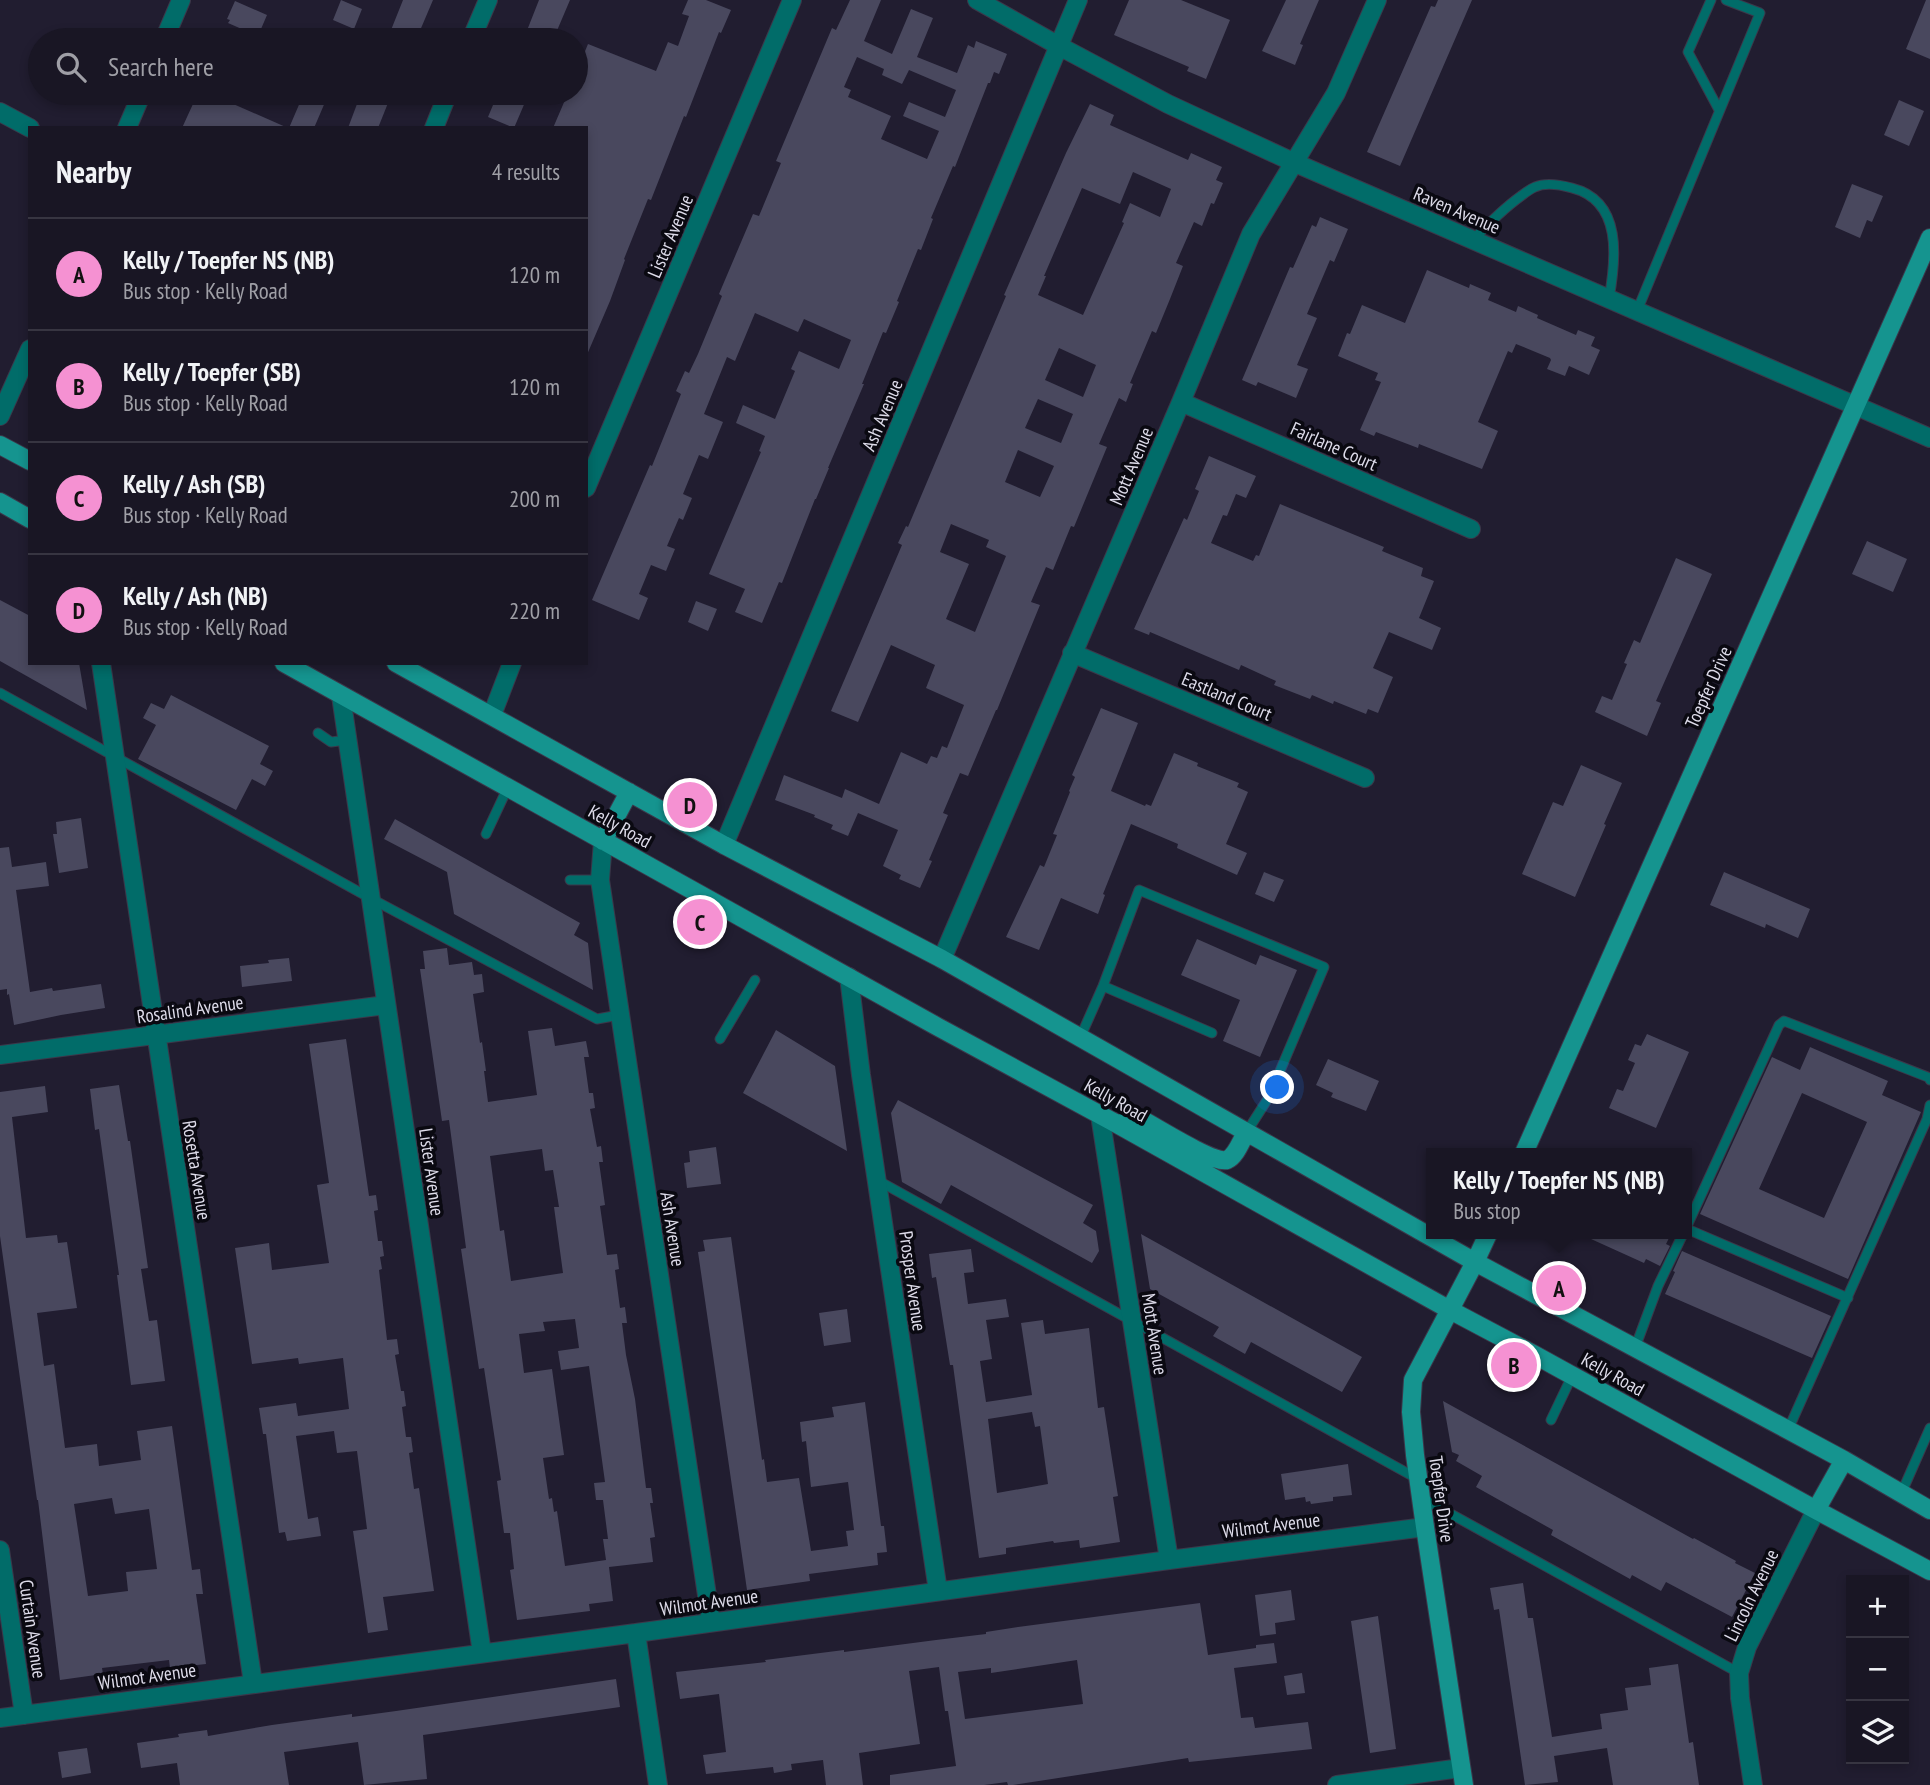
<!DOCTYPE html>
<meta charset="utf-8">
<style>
:root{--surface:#191624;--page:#262331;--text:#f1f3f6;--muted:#9f9fa6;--line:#373541;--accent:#f591d2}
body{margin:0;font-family:"PT Sans Narrow",sans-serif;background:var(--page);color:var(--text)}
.controls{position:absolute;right:21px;bottom:21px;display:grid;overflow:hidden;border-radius:0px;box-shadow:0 4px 10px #0003}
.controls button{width:63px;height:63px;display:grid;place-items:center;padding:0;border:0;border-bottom:2px solid var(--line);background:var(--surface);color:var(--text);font:35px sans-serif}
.you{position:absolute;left:1278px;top:1088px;width:24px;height:24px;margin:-18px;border:5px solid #fff;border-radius:50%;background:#1a73e8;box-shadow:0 0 0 10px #1a73e833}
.badge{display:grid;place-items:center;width:46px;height:46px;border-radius:50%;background:var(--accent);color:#111;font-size:23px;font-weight:700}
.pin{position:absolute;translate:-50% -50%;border:4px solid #fff;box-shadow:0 2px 7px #0006}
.popup{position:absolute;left:1426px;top:1148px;width:266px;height:91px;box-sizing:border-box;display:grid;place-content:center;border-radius:0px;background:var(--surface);filter:drop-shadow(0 2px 5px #0005);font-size:23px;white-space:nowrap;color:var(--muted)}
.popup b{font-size:26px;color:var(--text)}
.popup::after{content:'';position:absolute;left:50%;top:100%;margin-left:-14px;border:14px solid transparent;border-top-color:var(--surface)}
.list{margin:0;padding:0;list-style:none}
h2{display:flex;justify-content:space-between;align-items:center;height:91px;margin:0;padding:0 28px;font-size:30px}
h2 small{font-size:23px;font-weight:400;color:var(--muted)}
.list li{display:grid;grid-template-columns:46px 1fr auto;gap:21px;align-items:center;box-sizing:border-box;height:112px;padding:0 28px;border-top:2px solid var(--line)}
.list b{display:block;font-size:26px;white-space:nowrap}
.list p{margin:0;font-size:23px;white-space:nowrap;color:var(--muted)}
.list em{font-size:23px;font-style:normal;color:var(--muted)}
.icon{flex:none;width:38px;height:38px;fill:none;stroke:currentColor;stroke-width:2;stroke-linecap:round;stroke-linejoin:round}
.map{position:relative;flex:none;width:1930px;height:1785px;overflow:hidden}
.search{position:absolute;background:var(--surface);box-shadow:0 4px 10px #0003;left:28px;top:28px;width:560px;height:77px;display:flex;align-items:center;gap:18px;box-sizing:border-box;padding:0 24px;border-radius:38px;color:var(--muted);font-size:26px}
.panel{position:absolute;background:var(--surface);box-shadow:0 4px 10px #0003;left:28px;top:126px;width:560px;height:539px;border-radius:0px}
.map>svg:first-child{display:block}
</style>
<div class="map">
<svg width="1930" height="1785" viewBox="0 0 1930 1785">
<rect width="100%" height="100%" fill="#211d30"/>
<path fill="#49485e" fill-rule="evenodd" d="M341,0L362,9L354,29L333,20Z
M403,0H433L416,40H387Z
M539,0H570L553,40H543L526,33Z
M688,0H706L731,10L721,33L719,32L686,117L684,116L651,200L648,199L624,259L625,260L610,301L586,357V128H553L568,93H576V73L588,44L656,71L668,42L678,46L689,16L682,14Z
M850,0H881L864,41L892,54L911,9L933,18L917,57L957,73L968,45L974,48L976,41L1007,54L999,74L994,72L990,83H988L955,167L953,166L931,218L933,219L921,250L918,249L897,301L899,302L886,333L883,332L862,384H864L828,468H829L816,499H815L782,583L779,582L762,623L735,612L745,589L709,574L761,452L759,451L765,436L736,423L743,405L775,419L795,371L791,369L799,351L839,369L851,340L804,319L798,332L755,313L735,361L727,357L704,414L723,422L708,459L699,455L683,494L692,498L683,520L679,518L667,546L675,549L666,571L651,565L639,594L648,598L639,620L592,600L650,465L652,466L681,394L676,391L685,371L689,373L698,354L722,296L719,294L753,214L759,216L781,163L776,161L832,28L836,30ZM857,57L884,69L882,75L902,84L909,70L956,90L945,117L909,102L903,116L939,131L927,159L881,139L891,116L848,97L851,90L844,87Z
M1129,0H1181L1230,20L1206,79L1187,71L1189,67L1114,35Z
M1286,0H1319L1300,44L1303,45L1295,65L1262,51Z
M1438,0H1472L1400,166L1367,152L1431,6L1435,7Z
M1926,0H1930V59L1906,49Z
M235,1L267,15L258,36L228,23L230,20L227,19Z
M198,93H236L231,103L288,128H182Z
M304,93H329L314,128H289Z
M330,93H392L378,128H348L357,104Z
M498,93H529L514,128L488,117Z
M1899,100L1924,111L1909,146L1884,135Z
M1090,104L1114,115L1110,125L1188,160L1191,153L1222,167L1216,180L1223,183L1214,204L1211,203L1202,226L1194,222L1176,263L1183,266L1170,299L1156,333L1152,331L1130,383L1133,384L1126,402L1119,398L1099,444L1107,447L1074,527L1071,526L1053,570L1046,567L1031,602L1040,605L997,710H996L968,776L960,773L943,813L948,815L929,860L932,861L920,888L899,879L901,875L883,866L898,830L858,813L848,836L831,829L833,825L814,817L815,815L775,800L784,775L842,798L845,789L879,804L901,752L927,764L931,756L937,758L942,746L947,748L964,705L926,688L935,665L891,645L858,722L831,711L902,545L898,543L906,526L908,527L935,463L1006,296L1004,295L1011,279L1066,153ZM1133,172L1171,189L1160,217L1130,203L1122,222L1124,223L1083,315L1038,295L1046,276H1044L1082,188L1120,204ZM1059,348L1096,365L1083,397L1045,380ZM1038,399L1073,414L1061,443L1025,428ZM1018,450L1054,466L1040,497L1005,482ZM951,524L989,540L986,547L1006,556L975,632L946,619L969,564L940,552Z
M1852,184L1883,196L1872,222L1867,220L1860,238L1835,227Z
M1320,217L1348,229L1334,262L1330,260L1307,314L1317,318L1297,365L1308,369L1296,398L1258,382L1256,386L1242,380L1290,267L1293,268L1312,225L1316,227Z
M1427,270L1469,288L1470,284L1491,293L1488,300L1516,312L1518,306L1538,315L1537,318L1576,335L1578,330L1595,337L1591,346L1600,350L1589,375L1569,366L1565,376L1547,369L1551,360L1550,358L1516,344L1512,353L1508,351L1478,422L1498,431L1482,469L1419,444L1418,448L1376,432L1374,436L1360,430L1381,382L1375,380L1378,373L1338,356L1347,333L1350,334L1362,305L1405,323Z
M1209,456L1256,476L1246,498L1236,494L1227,516L1223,515L1211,543L1253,561L1256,555L1259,556L1280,504L1384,547L1382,551L1423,568L1421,576L1434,581L1419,618L1441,628L1432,650L1389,632L1373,668L1393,677L1378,713L1368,709L1366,714L1334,701L1333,704L1312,695L1310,699L1274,685L1276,681L1241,665L1239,670L1150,632L1149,635L1134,629L1184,518L1187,520L1199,491L1195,489Z
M1867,541L1907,559L1893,592L1852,574Z
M1676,558L1712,574L1656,701L1661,703L1647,736L1595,712L1602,696L1612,700L1627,664L1624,663L1634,640L1640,643Z
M0,600L30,616V663H79L87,710L0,661Z
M696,601L717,609L708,631L688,622Z
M171,695L269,746L260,764L273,771L265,786L252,779L236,810L138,759L156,725L143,718L151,703L164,709Z
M1101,708L1138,723L1111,791L1145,806L1146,804L1151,806L1174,753L1198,763L1197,766L1239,783L1237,787L1248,792L1226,844L1247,853L1237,875L1177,848L1178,844L1131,824L1103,894L1105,895L1098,914L1061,898L1039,950L1006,937L1040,865L1044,867L1057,835L1053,834L1070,792L1069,791L1075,777L1072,775Z
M1581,765L1622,783L1604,824L1606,825L1575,897L1522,874L1553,802L1563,806Z
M81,818L88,868L59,873L53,834H57L56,822Z
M395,819L580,923L574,935L588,943L593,990L454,914L447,872L384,839Z
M9,847L12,867L46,862L49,886L16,890L30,992L52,988L53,991L101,984L105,1008L61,1015L14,1025L9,994L7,995V989L0,990V848Z
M1264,872L1284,880L1274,902L1255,894Z
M1724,872L1810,909L1798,938L1766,924L1765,928L1710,905Z
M1197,939L1256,965L1260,955L1297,970L1260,1057L1223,1041L1240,1000L1181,975Z
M447,948L449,965L472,962L474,975L482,974L484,992L473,994L480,1043L482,1042L486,1071H484L488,1102L537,1095L528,1031L552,1028L555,1046L586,1041L589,1057H584L589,1093H593L595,1108L590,1109L597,1147L601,1146L603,1162H599L605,1205L600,1206L607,1255L617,1254L619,1269L615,1270L620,1308L625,1307L627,1323H622L626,1355L635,1399L646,1488H651L653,1503H650L655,1537L650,1538L653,1562L609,1567L613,1601L589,1604L590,1611L517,1620L510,1570L514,1569L510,1533H504L497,1481L501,1480L484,1368L479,1369L461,1249L466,1248L449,1120L442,1121L420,969H425L423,951ZM542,1149L545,1171L553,1170L559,1207H554L563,1273L511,1281L504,1230L500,1231L490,1156ZM575,1319L579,1348L558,1351L561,1370L589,1366L605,1482L594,1483L596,1500H603L608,1539H603L606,1560L565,1566L557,1511L554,1512L552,1498L549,1499L543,1458L564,1455L552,1369L524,1373L519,1334L545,1331L543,1322Z
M289,958L292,981L242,987L240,966L269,963L268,960Z
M776,1030L835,1066L847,1151L743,1093Z
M1647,1034L1689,1052L1656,1128L1609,1108L1617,1089L1623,1091L1635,1063L1628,1060L1635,1044L1641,1046Z
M346,1039L369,1196L376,1195L378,1210L374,1211L378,1241H382L384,1256L380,1257L382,1269L379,1270L387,1340L397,1339L399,1354L395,1355L401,1391H404L406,1406L402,1407L406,1437H411L413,1452L409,1453L414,1489L419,1488L434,1591L383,1597L388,1630L368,1633L353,1531L367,1529L357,1451L337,1453L334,1431L296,1436L308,1519L318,1517L321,1536L287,1541L285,1532L279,1533L266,1434H263L259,1408L296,1403L298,1416L349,1409L343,1358L299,1364L298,1358L252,1364L235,1248L269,1243L272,1270L329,1263L317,1185L329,1183L309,1044Z
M1810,1047L1888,1081L1882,1095L1921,1112L1848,1279L1700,1214L1772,1057L1800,1070ZM1802,1093L1867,1122L1824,1218L1759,1189Z
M1328,1059L1379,1081L1366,1111L1331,1097L1333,1093L1316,1085Z
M119,1085L128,1141H130L148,1268L141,1269L149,1321L157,1320L165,1381L131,1385L117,1275H119L99,1129L95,1130L90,1089Z
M45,1086L48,1112L12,1117L26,1238L57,1235L58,1243L67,1242L77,1308L37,1313L44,1366L54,1364L65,1448L97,1444L99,1466L141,1460L137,1431L172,1426L192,1570L200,1569L203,1594H196L206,1664L170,1668L169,1660L102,1668L103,1674L60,1680L38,1500H37L0,1236V1092ZM112,1498L115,1514L149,1509L157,1569L126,1572L128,1591L88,1596L74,1504Z
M898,1100L1093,1205L1083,1223L1096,1231L1099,1251L1092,1263L951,1185L941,1204L902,1182L891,1113Z
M716,1147L721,1184L687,1188L684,1163L690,1162L689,1151Z
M1141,1234L1362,1357L1342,1392L1251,1342L1245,1354L1213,1336L1219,1327L1150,1289Z
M1580,1234H1658L1669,1238L1666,1244L1670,1246L1660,1266L1646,1259L1644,1263Z
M731,1237L762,1460L764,1459L767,1482L799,1478L811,1551L848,1546L846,1531L854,1530L848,1482L811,1487L806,1441L802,1442L800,1422L834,1417L832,1407L865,1402L881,1526H884L887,1552L877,1553L878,1565L809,1574L810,1581L747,1590L698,1252L705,1251L703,1240Z
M971,1249L974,1272L964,1273L968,1304L1006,1299L1009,1317L986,1320L992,1359L980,1361L986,1402L1032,1395L1021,1323L1043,1320L1045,1334L1089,1328L1098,1408L1104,1407L1112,1459L1118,1496L1113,1497L1120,1542L1080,1548L1079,1540L1054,1543L1053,1541L1006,1548V1554L979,1558L953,1365H950L936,1277L932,1278L929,1254ZM1032,1412L1035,1427L1040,1426L1048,1484L997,1493L988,1419Z
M1682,1251L1831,1316L1812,1358L1665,1294L1675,1272L1673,1271Z
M847,1309L851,1342L824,1346L819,1313Z
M1443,1401L1693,1539L1694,1538L1736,1561L1735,1563L1755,1573L1732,1617L1666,1582L1661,1591L1632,1575L1630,1579L1551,1535L1553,1530L1476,1487L1482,1476L1456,1461L1459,1455L1452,1452Z
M1348,1464L1352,1495L1333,1497V1501L1311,1504L1310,1501L1306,1502L1305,1497L1285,1500L1281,1474Z
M1523,1583L1528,1618H1533L1552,1737L1602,1729L1600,1714L1628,1710L1625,1688L1651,1685L1649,1668L1678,1664L1689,1743L1693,1742L1699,1785H1613L1607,1748L1554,1756L1558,1782L1525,1785L1499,1609L1494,1610L1490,1588Z
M1291,1590L1295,1620L1275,1623L1276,1634L1260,1636L1255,1595Z
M1200,1603L1208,1655L1256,1648V1645L1274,1643L1277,1663L1234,1668L1241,1718L1253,1717L1255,1728L1308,1722L1312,1749L1189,1762L1188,1758L1013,1785H1008L1007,1782L984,1785H890V1775L956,1766L948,1711H945L939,1667L909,1671L920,1744L859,1753L863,1785H826L823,1760L791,1764L792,1770L774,1773L773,1767L706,1774L703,1755L726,1752L719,1694L680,1699L676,1672L766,1662L765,1660L844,1650V1652L936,1640L986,1634V1632L1018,1627ZM1077,1660L1083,1704L965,1719L958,1672L991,1668V1673Z
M1378,1616L1396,1749L1370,1753L1351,1621Z
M1302,1673L1305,1693L1287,1695L1284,1676Z
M616,1679L620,1707L423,1735L427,1779L364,1785L358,1742L284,1752L289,1785H180L177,1763L141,1768L137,1743L179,1737L178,1734L207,1730L208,1736L272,1725L352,1714V1717L396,1711Z
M87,1748L91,1773L62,1778L58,1752Z"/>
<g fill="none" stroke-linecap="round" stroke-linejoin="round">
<g stroke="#3b384a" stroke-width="11">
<path id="lane" d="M1711,0L1688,52L1719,110
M1473,240C1489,223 1503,209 1521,196C1525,193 1530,189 1535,187C1546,182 1561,185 1572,188C1623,201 1616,259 1609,299
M1637,311L1760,13L1726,0
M0,693L370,898L597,1019L619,1015
M318,733L331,742L347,740
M486,834L508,787
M570,880H600
M1103,986L1212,1033
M1080,1038L1103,986L1139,890L1324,967L1269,1097L1246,1133
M720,1039L755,980
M877,1180L1418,1479
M1687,1226L1779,1025L1784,1021L1930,1078V1080
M1687,1229L1848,1298
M1635,1348L1658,1286L1683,1234
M1551,1420L1572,1376
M1788,1430L1927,1119L1930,1105
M1901,1494L1930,1428
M1422,1498L1739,1673"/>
</g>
<g stroke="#3b384a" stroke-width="20">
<path id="street" d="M977,0L1059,46L1168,104L1293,162L1930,438
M164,40L181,0
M471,40L488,0
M0,112L30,128
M127,128L142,93
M434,128L448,93
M1181,402L1471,529
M0,416L30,349
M586,488L792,0
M1072,653L1365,778
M101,663L253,1683
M341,696L482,1653
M492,715L512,663
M603,841L600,880L711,1622
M724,845L1078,0
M942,959L1181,402L1251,234L1336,93L1377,0
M849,977L861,1075L938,1591
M0,1055L386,1005
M1100,1115L1169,1560
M0,1550L24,1715
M636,1633L658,1785
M0,1718L636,1633L1169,1560L1425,1527
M1337,1785L1461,1768
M1753,1785L1740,1698L1739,1673L1747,1647L1816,1510"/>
</g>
<g stroke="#3b384a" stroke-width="20">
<path id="secondary" d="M0,445L30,461
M0,502L30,519
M284,663L938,1027L1117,1124L1450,1310L1535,1355L1816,1510L1930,1571
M396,663L724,845L942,959L1475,1262L1844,1460L1930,1510
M603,841L629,792
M1117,1124L1141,1119C1154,1126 1216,1165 1227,1160C1236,1156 1241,1141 1246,1133
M1524,1153L1930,238
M1816,1510L1844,1460
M1464,1785L1425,1527L1415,1455L1411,1412L1413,1380L1475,1262L1488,1234"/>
</g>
<use href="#lane" stroke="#016c69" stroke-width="9"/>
<use href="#street" stroke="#016c69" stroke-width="18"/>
<use href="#secondary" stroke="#15948f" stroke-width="18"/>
</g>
<g text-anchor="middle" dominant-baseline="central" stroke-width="7" stroke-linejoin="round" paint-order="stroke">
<g font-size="19" fill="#dddbe9" stroke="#0a0911">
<text transform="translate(1457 210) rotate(23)">Raven Avenue</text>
<text transform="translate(670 236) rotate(-67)">Lister Avenue</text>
<text transform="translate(882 415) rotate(-67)">Ash Avenue</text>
<text transform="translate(1334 446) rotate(24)">Fairlane Court</text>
<text transform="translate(1131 466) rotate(-67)">Mott Avenue</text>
<text transform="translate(1708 687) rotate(-66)">Toepfer Drive</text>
<text transform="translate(1227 696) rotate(23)">Eastland Court</text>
<text transform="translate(620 826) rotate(29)">Kelly Road</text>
<text transform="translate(190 1009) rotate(-8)">Rosalind Avenue</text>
<text transform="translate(1116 1100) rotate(29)">Kelly Road</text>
<text transform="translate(197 1170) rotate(81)">Rosetta Avenue</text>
<text transform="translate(432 1172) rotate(82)">Lister Avenue</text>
<text transform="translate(673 1229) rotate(81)">Ash Avenue</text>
<text transform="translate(913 1281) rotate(82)">Prosper Avenue</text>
<text transform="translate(1155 1334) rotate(81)">Mott Avenue</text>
<text transform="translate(1613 1374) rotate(29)">Kelly Road</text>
<text transform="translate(1442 1499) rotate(82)">Toepfer Drive</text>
<text transform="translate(1271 1525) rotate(-7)">Wilmot Avenue</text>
<text transform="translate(1751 1595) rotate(-64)">Lincoln Avenue</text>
<text transform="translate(709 1602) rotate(-8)">Wilmot Avenue</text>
<text transform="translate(33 1629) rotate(82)">Curtain Avenue</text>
<text transform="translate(147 1676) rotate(-8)">Wilmot Avenue</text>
</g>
</g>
</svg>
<div class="controls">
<button>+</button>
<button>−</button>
<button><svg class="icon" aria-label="layers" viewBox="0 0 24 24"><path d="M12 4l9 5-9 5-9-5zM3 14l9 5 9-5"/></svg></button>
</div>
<div class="you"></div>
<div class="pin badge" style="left:1559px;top:1288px">A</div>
<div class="popup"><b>Kelly / Toepfer NS (NB)</b>Bus stop</div>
<div class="pin badge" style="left:1514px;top:1365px">B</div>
<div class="pin badge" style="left:700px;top:922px">C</div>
<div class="pin badge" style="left:690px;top:805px">D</div>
<div class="search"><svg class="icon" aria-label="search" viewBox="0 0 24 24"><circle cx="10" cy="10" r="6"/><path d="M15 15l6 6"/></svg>Search here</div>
<section class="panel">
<h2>Nearby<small>4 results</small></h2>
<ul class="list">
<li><span class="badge">A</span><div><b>Kelly / Toepfer NS (NB)</b><p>Bus stop · Kelly Road</p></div><em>120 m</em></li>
<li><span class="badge">B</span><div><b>Kelly / Toepfer (SB)</b><p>Bus stop · Kelly Road</p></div><em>120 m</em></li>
<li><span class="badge">C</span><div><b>Kelly / Ash (SB)</b><p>Bus stop · Kelly Road</p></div><em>200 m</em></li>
<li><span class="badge">D</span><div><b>Kelly / Ash (NB)</b><p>Bus stop · Kelly Road</p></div><em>220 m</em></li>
</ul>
</section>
</div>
